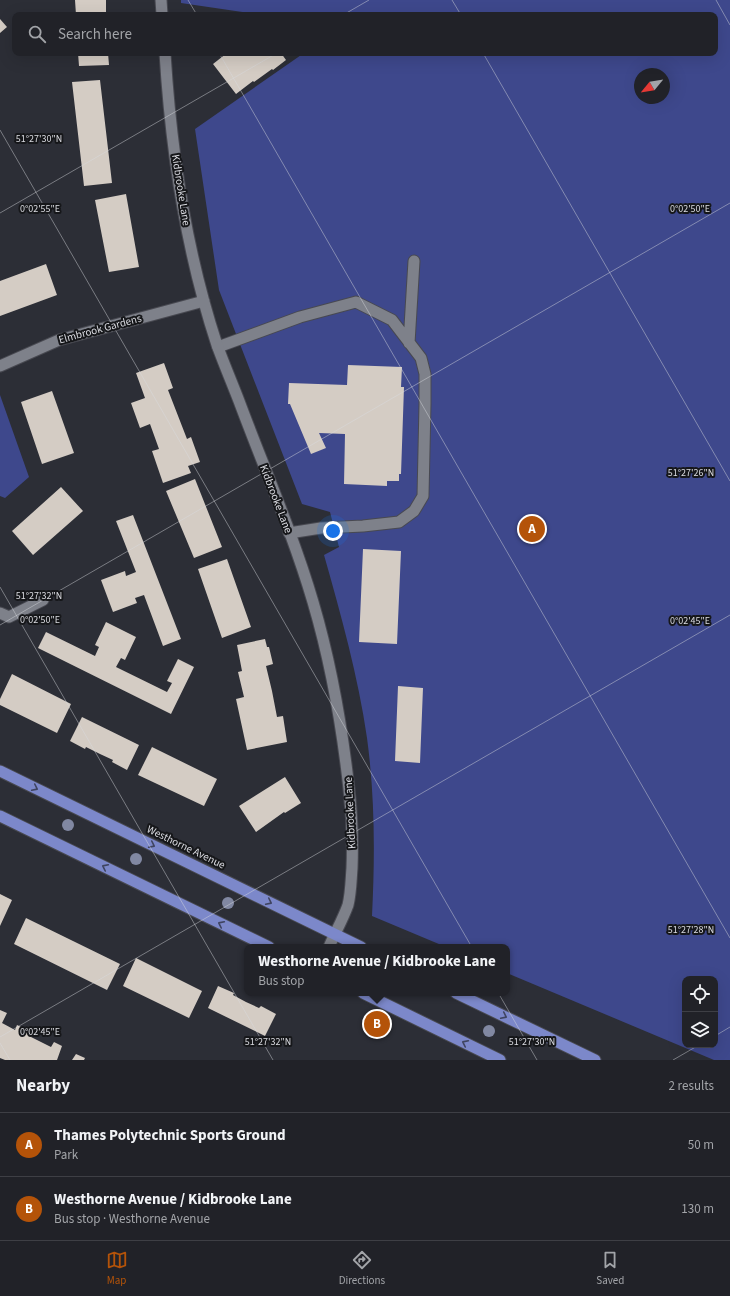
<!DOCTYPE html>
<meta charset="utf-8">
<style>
:root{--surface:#212228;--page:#292a30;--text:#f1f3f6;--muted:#a2a4a8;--line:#3e3f45;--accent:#b45309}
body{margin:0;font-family:"Source Sans 3",sans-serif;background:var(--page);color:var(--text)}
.controls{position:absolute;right:12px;bottom:12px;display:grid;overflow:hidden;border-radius:8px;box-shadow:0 4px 16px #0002}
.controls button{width:36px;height:36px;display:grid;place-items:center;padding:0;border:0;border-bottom:1px solid var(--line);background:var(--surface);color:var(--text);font:20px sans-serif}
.compass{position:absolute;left:634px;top:68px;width:36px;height:36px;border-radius:50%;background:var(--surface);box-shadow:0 4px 16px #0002;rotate:240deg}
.you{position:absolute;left:333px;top:531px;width:14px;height:14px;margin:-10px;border:3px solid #fff;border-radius:50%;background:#1a73e8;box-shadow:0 0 0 6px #1a73e833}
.badge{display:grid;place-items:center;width:26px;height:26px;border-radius:50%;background:var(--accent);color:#fff;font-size:13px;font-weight:700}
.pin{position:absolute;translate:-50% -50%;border:2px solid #fff;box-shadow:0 1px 4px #0006}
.popup{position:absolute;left:244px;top:944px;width:266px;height:52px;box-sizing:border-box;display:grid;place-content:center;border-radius:8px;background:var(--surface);filter:drop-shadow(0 1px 3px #0005);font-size:13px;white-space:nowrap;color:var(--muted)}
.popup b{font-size:15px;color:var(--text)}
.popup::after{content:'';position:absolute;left:50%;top:100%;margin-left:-8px;border:8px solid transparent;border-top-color:var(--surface)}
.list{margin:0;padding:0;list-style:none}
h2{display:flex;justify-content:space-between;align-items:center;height:52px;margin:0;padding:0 16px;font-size:17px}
h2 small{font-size:13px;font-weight:400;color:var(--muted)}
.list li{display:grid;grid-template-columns:26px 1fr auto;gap:12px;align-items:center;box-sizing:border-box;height:64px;padding:0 16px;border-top:1px solid var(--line)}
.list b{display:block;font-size:15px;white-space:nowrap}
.list p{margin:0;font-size:13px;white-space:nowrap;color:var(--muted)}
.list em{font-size:13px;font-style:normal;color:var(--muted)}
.icon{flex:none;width:22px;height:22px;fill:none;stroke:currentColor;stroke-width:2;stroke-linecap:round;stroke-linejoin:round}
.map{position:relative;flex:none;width:730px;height:1060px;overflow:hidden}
.search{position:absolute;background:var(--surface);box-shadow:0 4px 16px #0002;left:12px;right:12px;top:12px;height:44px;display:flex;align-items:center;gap:10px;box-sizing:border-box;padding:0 14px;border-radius:8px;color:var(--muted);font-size:15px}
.sheet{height:180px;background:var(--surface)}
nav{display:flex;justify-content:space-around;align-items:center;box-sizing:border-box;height:56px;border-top:1px solid var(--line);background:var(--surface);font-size:11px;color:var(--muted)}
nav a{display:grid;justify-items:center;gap:2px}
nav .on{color:var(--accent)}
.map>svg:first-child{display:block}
</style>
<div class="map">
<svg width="730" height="1060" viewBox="0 0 730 1060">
<rect width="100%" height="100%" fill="#2c2e36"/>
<path fill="#3e488c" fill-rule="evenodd" d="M181,0H730V1060H714L507,973V947H446L372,916C375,856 375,797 367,738C358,676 341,615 324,555L339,547L330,512L302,504L219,290L195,129L304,53H715V15H263L181,3ZM640,74H664V98H640ZM685,979H715V1045H685Z
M0,395L29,477L5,498L0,496Z"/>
<path fill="#d4ccc4" d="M75,0H106V15H76Z
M0,19L7,27L0,33Z
M78,53H108L109,65L79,66Z
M227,53H281L286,60L273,70L272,69L254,82L253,81L236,94L213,64Z
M100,80L112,183L84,186L72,82Z
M126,194L139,267L109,272L95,200Z
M46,264L57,295L0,316V281Z
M164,363L173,388L168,390L187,439L191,437L200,462L188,466L191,473L163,483L152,451L159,449L150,424L140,428L131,403L145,398L136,373Z
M348,365L402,367L401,387H404L401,474H399V481H387V486L344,484L345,434L319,433L326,448L311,454L290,404H288L289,383L347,385Z
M52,391L74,453L42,464L21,402Z
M195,479L222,547L194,558L166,491Z
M61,487L83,511L33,555L12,531Z
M133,515L181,639L163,646L144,595L135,598L137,603L113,612L101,580L125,571L126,576L136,572L116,521Z
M363,549L401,551L397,644L359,642Z
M227,559L251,627L222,638L198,569Z
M106,622L136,637L125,660L121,658L116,667L167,692L172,683L167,681L178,659L194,667L171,714L38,648L46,632L95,656L99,647L95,645Z
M265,639L267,647H269L273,664L266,666L272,691L277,717L283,716L287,742L247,750L236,699L244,697L238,672L242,671L237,645Z
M12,674L71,704L57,733L0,705V699Z
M398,686L423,688L420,763L395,761Z
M82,717L139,745L127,770L112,762L113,760L100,754L86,747L85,749L70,741Z
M152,747L217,779L204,806L138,775Z
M285,777L301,803L285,813L284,812L256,832L239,806Z
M0,894L12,900L0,926Z
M26,918L120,964L107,990L14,944Z
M136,958L202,991L189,1018L123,986Z
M218,986L234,993L233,995L246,1002L259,1008L261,1006L276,1014L265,1036L208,1008Z
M0,1010L7,1013L2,1023L15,1030L17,1025L33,1033L31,1037L51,1047L54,1042L62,1046L57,1060H5L0,1058Z
M76,1054L85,1058L84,1060H72Z"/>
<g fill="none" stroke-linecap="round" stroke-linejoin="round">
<g stroke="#484951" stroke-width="13">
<path id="service" d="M409,343L414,261
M218,347L300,317L356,302L392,320L421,358L425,374V404L423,496L414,511L399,522L363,526L321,528L289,533
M0,613L9,617L43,600"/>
</g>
<g stroke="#484951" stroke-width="13">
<path id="minor" d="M161,0L162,15
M165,53C171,151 186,251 217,345C224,364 232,383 239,401C264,468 293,534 313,602C331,663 342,726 349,789C352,815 353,841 352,868C351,880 351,893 348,905C343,919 335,933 329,947
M0,366L59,340L204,301"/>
</g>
<g stroke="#484951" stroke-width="13">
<path id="trunk" d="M0,771L361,947
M0,816L269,947
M363,993L500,1060
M456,993L595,1060"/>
</g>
<use href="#service" stroke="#7e818a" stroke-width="11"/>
<use href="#minor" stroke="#7e818a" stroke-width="11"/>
<use href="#trunk" stroke="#7c88ca" stroke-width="11"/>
</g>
<g fill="#8188a2">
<circle cx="68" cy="825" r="6"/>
<circle cx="136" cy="859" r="6"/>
<circle cx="228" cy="903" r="6"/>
<circle cx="489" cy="1031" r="6"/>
</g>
<defs><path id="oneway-chevron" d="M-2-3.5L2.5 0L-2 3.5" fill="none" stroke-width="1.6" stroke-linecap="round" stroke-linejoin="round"/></defs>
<g stroke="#3f4460">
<use href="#oneway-chevron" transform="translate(35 788) rotate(26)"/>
<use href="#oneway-chevron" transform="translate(152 845) rotate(26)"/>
<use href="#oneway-chevron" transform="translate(105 867) rotate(-154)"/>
<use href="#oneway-chevron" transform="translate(269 902) rotate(26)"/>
<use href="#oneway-chevron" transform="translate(221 924) rotate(-154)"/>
<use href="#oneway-chevron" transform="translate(504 1016) rotate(26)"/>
<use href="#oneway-chevron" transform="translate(465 1043) rotate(-154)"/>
</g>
<path fill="none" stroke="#dadbe1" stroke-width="1" stroke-opacity="0.45" d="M188,0L197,15M452,0L461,15M716,0L730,25M343,15L369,0M219,53L730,938M483,53L730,481M0,130L537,1060M0,213L277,53M0,587L273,1060M0,625L730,203M715,1036L730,1027M0,1037L730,615M0,1043L10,1060M673,1060L699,1045"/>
<g text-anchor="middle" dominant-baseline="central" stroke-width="4" stroke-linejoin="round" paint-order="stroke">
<g font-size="11" fill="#dadbe1" stroke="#16171a">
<text transform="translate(181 190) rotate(81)">Kidbrooke Lane</text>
<text transform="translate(100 329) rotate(-15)">Elmbrook Gardens</text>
<text transform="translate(276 499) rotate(69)">Kidbrooke Lane</text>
<text transform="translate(350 813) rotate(-93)">Kidbrooke Lane</text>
<text transform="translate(186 847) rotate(26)">Westhorne Avenue</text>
</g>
</g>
<g font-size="10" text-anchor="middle" fill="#dadbe1" stroke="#16171a" stroke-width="4" stroke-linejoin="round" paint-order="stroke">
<text x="39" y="142">51°27'30"N</text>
<text x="40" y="212">0°02'55"E</text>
<text x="690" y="212">0°02'50"E</text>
<text x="691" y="476">51°27'26"N</text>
<text x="39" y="599">51°27'32"N</text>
<text x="40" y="623">0°02'50"E</text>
<text x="690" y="624">0°02'45"E</text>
<text x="691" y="933">51°27'28"N</text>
<text x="40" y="1035">0°02'45"E</text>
<text x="268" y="1045">51°27'32"N</text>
<text x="532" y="1045">51°27'30"N</text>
</g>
</svg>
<div class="controls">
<button><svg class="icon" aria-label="locate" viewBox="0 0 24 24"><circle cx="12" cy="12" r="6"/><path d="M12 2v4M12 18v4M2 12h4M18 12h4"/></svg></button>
<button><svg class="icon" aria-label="layers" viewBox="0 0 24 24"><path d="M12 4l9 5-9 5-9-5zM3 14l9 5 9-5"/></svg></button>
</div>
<svg class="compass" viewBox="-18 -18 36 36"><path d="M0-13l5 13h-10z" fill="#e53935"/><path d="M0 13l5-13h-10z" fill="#a2a4a8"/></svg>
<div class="you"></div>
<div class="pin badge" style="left:532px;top:529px">A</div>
<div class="pin badge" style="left:377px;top:1024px">B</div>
<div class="popup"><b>Westhorne Avenue / Kidbrooke Lane</b>Bus stop</div>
<div class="search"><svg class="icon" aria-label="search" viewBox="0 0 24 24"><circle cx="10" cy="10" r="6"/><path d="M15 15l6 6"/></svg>Search here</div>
</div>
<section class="sheet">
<h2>Nearby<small>2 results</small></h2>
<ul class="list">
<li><span class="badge">A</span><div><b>Thames Polytechnic Sports Ground</b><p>Park</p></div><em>50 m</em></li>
<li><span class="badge">B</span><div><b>Westhorne Avenue / Kidbrooke Lane</b><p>Bus stop · Westhorne Avenue</p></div><em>130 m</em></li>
</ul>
</section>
<nav>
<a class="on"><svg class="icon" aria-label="map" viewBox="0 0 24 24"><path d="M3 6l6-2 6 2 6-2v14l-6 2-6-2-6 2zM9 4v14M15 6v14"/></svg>Map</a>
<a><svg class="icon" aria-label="directions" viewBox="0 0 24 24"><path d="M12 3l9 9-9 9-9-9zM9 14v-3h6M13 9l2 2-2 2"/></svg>Directions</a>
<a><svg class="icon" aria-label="saved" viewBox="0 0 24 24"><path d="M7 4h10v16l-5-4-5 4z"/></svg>Saved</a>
</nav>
